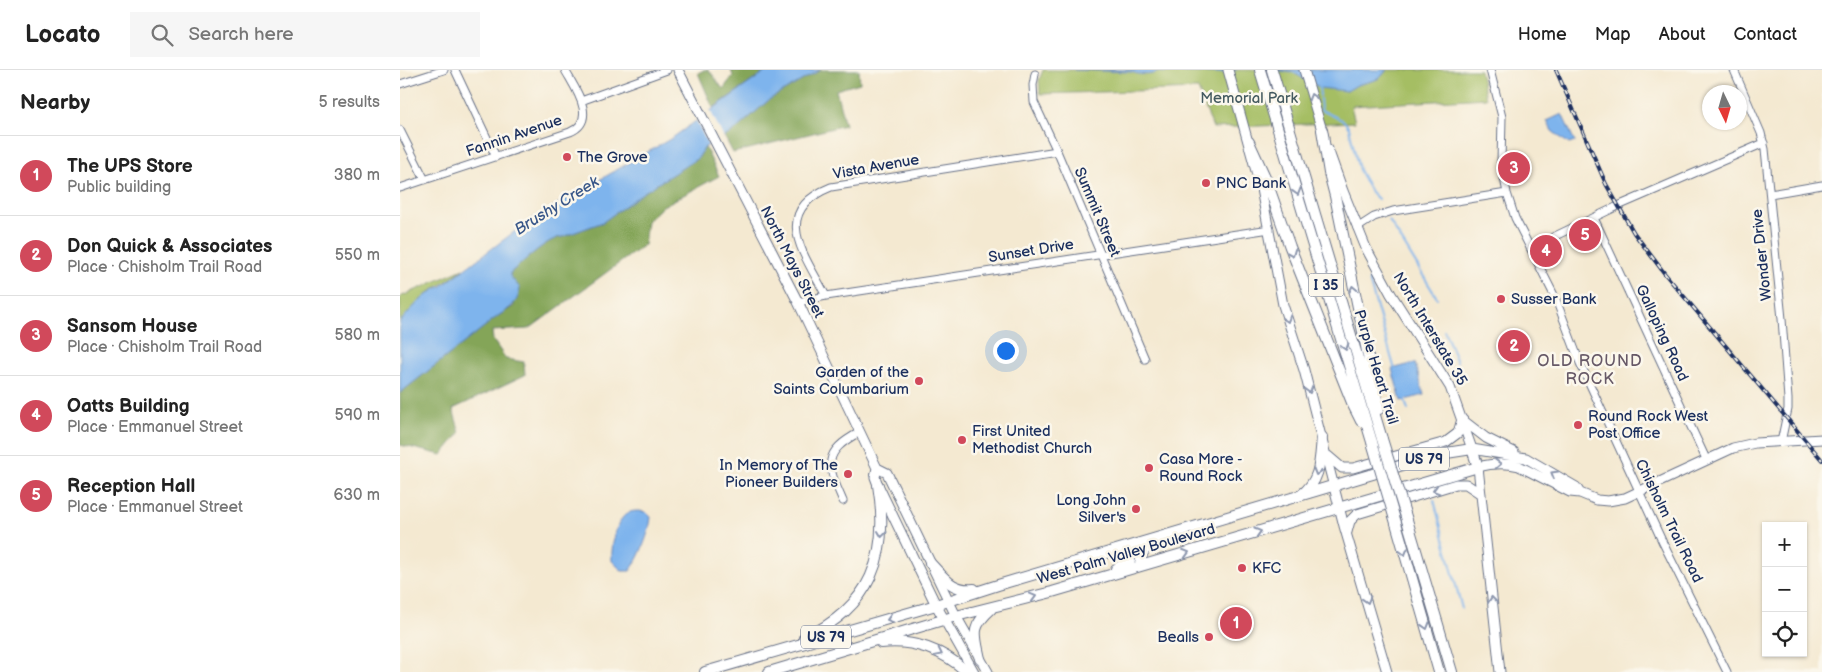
<!DOCTYPE html>
<meta charset="utf-8">
<style>
:root{--surface:#fff;--page:#f6f6f6;--text:#222;--muted:#767676;--line:#e0e0e0;--accent:#d1495b}
body{margin:0;font-family:"Balsamiq Sans",sans-serif;background:var(--page);color:var(--text)}
.controls{position:absolute;right:15px;bottom:15px;display:grid;overflow:hidden;border-radius:0px;box-shadow:0 1px 4px #0004}
.controls button{width:45px;height:45px;display:grid;place-items:center;padding:0;border:0;border-bottom:1px solid var(--line);background:var(--surface);color:var(--text);font:25px sans-serif}
.compass{position:absolute;left:1302px;top:15px;width:45px;height:45px;border-radius:50%;background:var(--surface);box-shadow:0 1px 4px #0004;rotate:175deg}
.you{position:absolute;left:605px;top:280px;width:18px;height:18px;margin:-12px;border:4px solid #fff;border-radius:50%;background:#1a73e8;box-shadow:0 0 0 8px #1a73e833}
.badge{display:grid;place-items:center;width:32px;height:32px;border-radius:50%;background:var(--accent);color:#fff;font-size:16px;font-weight:700}
.pin{position:absolute;translate:-50% -50%;border:2px solid #fff;box-shadow:0 1px 5px #0006}
.list{margin:0;padding:0;list-style:none}
h2{display:flex;justify-content:space-between;align-items:center;height:65px;margin:0;padding:0 20px;font-size:21px}
h2 small{font-size:16px;font-weight:400;color:var(--muted)}
.list li{display:grid;grid-template-columns:32px 1fr auto;gap:15px;align-items:center;box-sizing:border-box;height:80px;padding:0 20px;border-top:1px solid var(--line)}
.list b{display:block;font-size:19px;white-space:nowrap}
.list p{margin:0;font-size:16px;white-space:nowrap;color:var(--muted)}
.list em{font-size:16px;font-style:normal;color:var(--muted)}
.icon{flex:none;width:28px;height:28px;fill:none;stroke:currentColor;stroke-width:2;stroke-linecap:round;stroke-linejoin:round}
.map{position:relative;flex:none;width:1422px;height:602px;overflow:hidden}
header{display:flex;align-items:center;gap:30px;box-sizing:border-box;height:70px;padding:0 25px;background:var(--surface);border-bottom:1px solid var(--line)}
header strong{font-size:24px}
nav{display:flex;gap:28px;margin-inline-start:auto;font-size:18px}
.search{width:350px;height:45px;background:var(--page);display:flex;align-items:center;gap:12px;box-sizing:border-box;padding:0 18px;border-radius:0px;color:var(--muted);font-size:19px}
main{display:flex}
aside{flex:1;background:var(--surface)}
.map>svg:first-child{display:block}
</style>
<header>
<strong>Locato</strong>
<div class="search"><svg class="icon" aria-label="search" viewBox="0 0 24 24"><circle cx="10" cy="10" r="6"/><path d="M15 15l6 6"/></svg>Search here</div>
<nav><a>Home</a><a>Map</a><a>About</a><a>Contact</a></nav>
</header>
<main>
<aside>
<h2>Nearby<small>5 results</small></h2>
<ul class="list">
<li><span class="badge">1</span><div><b>The UPS Store</b><p>Public building</p></div><em>380 m</em></li>
<li><span class="badge">2</span><div><b>Don Quick &amp; Associates</b><p>Place · Chisholm Trail Road</p></div><em>550 m</em></li>
<li><span class="badge">3</span><div><b>Sansom House</b><p>Place · Chisholm Trail Road</p></div><em>580 m</em></li>
<li><span class="badge">4</span><div><b>Oatts Building</b><p>Place · Emmanuel Street</p></div><em>590 m</em></li>
<li><span class="badge">5</span><div><b>Reception Hall</b><p>Place · Emmanuel Street</p></div><em>630 m</em></li>
</ul>
</aside>
<div class="map">
<svg width="1422" height="602" viewBox="0 0 1422 602">
<rect width="100%" height="100%" fill="#fbf7ec"/>
<filter id="ink" filterUnits="userSpaceOnUse"><feTurbulence type="fractalNoise" baseFrequency=".02" numOctaves="2"/><feDisplacementMap in="SourceGraphic" scale="10" xChannelSelector="R" yChannelSelector="G"/><feConvolveMatrix kernelMatrix="1 2 1 2 8 2 1 2 1" color-interpolation-filters="sRGB"/></filter>
<filter id="wash" filterUnits="userSpaceOnUse"><feTurbulence type="fractalNoise" baseFrequency=".0096" numOctaves="4" result="noise"/><feDisplacementMap in="SourceGraphic" scale="20" xChannelSelector="R" yChannelSelector="G"/><feGaussianBlur stdDeviation="1.12" result="paint"/><feColorMatrix in="noise" values="0 0 0 0 0 0 0 0 0 0 0 0 0 0 0 0 0 1.4 0 .05"/><feComposite in="paint" operator="in"/></filter>
<g filter="url(#wash)">
<rect width="100%" height="100%" fill="#f4e9d1"/>
<path fill="#a5be63" stroke="#607660" d="M643,0H914L947,21L957,15L979,9L987,0H1080L1086,28L951,36L955,52L813,58L798,19L640,24L639,10Z
M63,199C54,207 44,213 34,219C21,228 10,241 0,252V227Z"/>
<path fill="#84a559" stroke="#506a5c" d="M304,0H309L323,19L333,6L331,0H368L313,38L298,3Z
M420,0H459L460,13L436,20L445,55L333,83L324,66L333,62L370,29Z
M305,77L319,106L263,136L247,151L244,175L129,259L92,261L93,270L106,289L124,292L125,305L53,339L60,363L42,385L0,375V323L98,246L114,236L110,203C122,193 147,168 162,167L203,152L241,124L298,88Z"/>
<path fill="#7eb4ed" stroke="#4c72a6" d="M368,0H420L370,29L333,62L305,77L298,88L241,124L203,152L162,167C147,168 122,193 110,203V206L120,218C118,234 110,238 98,246L0,323V252C12,238 25,223 42,216L130,150L272,68Z
M674,0H837L821,3L759,2C750,6 740,5 731,2Z
M867,0H987L979,9L957,15L947,21L919,18L892,2Z
M1162,44L1175,72L1169,74L1152,61L1147,51Z
M1015,293L1024,325L1001,331L992,299Z
M239,441L246,442L251,447C250,462 239,489 230,501H222L212,491C211,478 215,450 228,443C231,441 236,441 239,441Z"/>
<path fill="#f4e9d1" d="M309,38L324,68L309,77L295,48Z"/>
<g fill="none" stroke-linecap="round" stroke-linejoin="round">
<path stroke="#7eb4ed" stroke-width="2" d="M919,16L920,26
M920,29L921,40L944,51L949,58L959,100L971,122L978,129
M989,150L1037,228
M969,210L995,300
M1044,260L1057,292
M1004,328L1008,340
M1034,430L1062,539"/>
</g>
</g>
<g filter="url(#ink)">
<g fill="none" stroke-linecap="round" stroke-linejoin="round">
<g stroke="#677086" stroke-width="9">
<path id="minor" d="M55,0L96,87
M1090,0L1102,47L1101,93L1107,123L1115,148L1155,227L1180,293L1263,473L1327,602
M1334,0L1361,63L1365,79L1382,249L1388,329V339L1381,372
M635,4L633,15L634,32L657,81L745,289
M0,14L44,0
M181,31L267,0
M0,60L25,110
M0,118L170,62C199,50 174,17 165,0
M1370,124L1422,115
M1194,148L1306,389
M957,158L974,147L993,141L1107,123
M1130,178L1218,136L1364,73
M426,226C405,185 369,142 431,117L657,81
M398,232L426,226L870,159
M443,431C427,395 421,383 460,362"/>
</g>
<g stroke="#677086" stroke-width="11">
<path id="major" d="M278,0L398,232L477,398L487,403L556,546L588,602
M828,0L861,119L883,235L904,300L944,456L987,602
M904,0L924,67
M928,79L943,121L966,178L991,224L1050,317L1072,379L1126,388L1176,417L1180,423
M1064,351L1086,368L1114,382
M928,386L942,398H953L1046,372L1058,363L1062,349
M477,398L475,407L478,415L536,535L574,602
M947,462L950,451L957,444L1056,414H1066L1081,424
M1100,602L1078,397C1092,393 1104,392 1119,396L1170,422L1180,423L1197,430L1208,431L1225,428L1333,378L1355,373L1422,369"/>
</g>
<g stroke="#677086" stroke-width="12">
<path id="highway" d="M860,0L972,372
M872,0L982,369
M922,60L929,103L935,126L979,339
M849,72L866,109L890,177L953,335L961,351
M901,425C921,411 920,389 922,367
M1007,450L1052,602
M996,453L1039,602
M530,493C544,507 552,522 574,519
M740,496C741,481 743,480 756,472
M716,499L730,490L728,477
M404,568C471,537 490,486 478,415
M481,573C513,569 543,580 567,602
M580,589C575,564 570,558 591,539
M305,602L536,535L598,515L1040,384L1072,379L1078,397L652,522L556,546L369,602"/>
</g>
<use href="#minor" stroke="#fff" stroke-width="7"/>
<use href="#major" stroke="#fff" stroke-width="9"/>
<use href="#highway" stroke="#fff" stroke-width="10"/>
<g stroke="#1b2f5e" stroke-width="4">
<path id="rail" d="M1156,0L1206,114L1234,163L1265,204L1422,390"/>
</g>
<use href="#rail" stroke="#fbf7ec" stroke-width="2" stroke-dasharray="5.5" stroke-linecap="butt"/>
<g stroke="#677086" stroke-width="12" stroke-linecap="butt">
<path id="highway-bridge" d="M982,369L1007,450
M972,372L996,453"/>
</g>
<use href="#highway-bridge" stroke="#fff" stroke-width="10"/>
</g>
<defs><path id="oneway-chevron" d="M-2-3.5L2.5 0L-2 3.5" fill="none" stroke-width="1.6" stroke-linecap="round" stroke-linejoin="round" transform="scale(1.25)"/></defs>
<g stroke="#8d97ae">
<use href="#oneway-chevron" transform="translate(912 27) rotate(-107)"/>
<use href="#oneway-chevron" transform="translate(897 122) rotate(73)"/>
<use href="#oneway-chevron" transform="translate(892 183) rotate(68)"/>
<use href="#oneway-chevron" transform="translate(953 219) rotate(-101)"/>
<use href="#oneway-chevron" transform="translate(887 249) rotate(72)"/>
<use href="#oneway-chevron" transform="translate(945 277) rotate(73)"/>
<use href="#oneway-chevron" transform="translate(909 320) rotate(75)"/>
<use href="#oneway-chevron" transform="translate(1098 394) rotate(-2)"/>
<use href="#oneway-chevron" transform="translate(917 402) rotate(106)"/>
<use href="#oneway-chevron" transform="translate(1154 404) rotate(-150)"/>
<use href="#oneway-chevron" transform="translate(1036 420) rotate(163)"/>
<use href="#oneway-chevron" transform="translate(858 462) rotate(-17)"/>
<use href="#oneway-chevron" transform="translate(482 464) rotate(96)"/>
<use href="#oneway-chevron" transform="translate(1004 482) rotate(75)"/>
<use href="#oneway-chevron" transform="translate(786 483) rotate(-16)"/>
<use href="#oneway-chevron" transform="translate(633 527) rotate(-15)"/>
<use href="#oneway-chevron" transform="translate(967 530) rotate(73)"/>
<use href="#oneway-chevron" transform="translate(1092 530) rotate(-96)"/>
<use href="#oneway-chevron" transform="translate(490 549) rotate(164)"/>
<use href="#oneway-chevron" transform="translate(1026 556) rotate(73)"/>
<use href="#oneway-chevron" transform="translate(539 583) rotate(26)"/>
</g>
</g>
<g fill="#d1495b" stroke="#fbf7ec" stroke-width="2">
<circle cx="167" cy="87" r="5"/>
<circle cx="806" cy="113" r="5"/>
<circle cx="1101" cy="229" r="5"/>
<circle cx="519" cy="311" r="5"/>
<circle cx="1178" cy="355" r="5"/>
<circle cx="562" cy="370" r="5"/>
<circle cx="749" cy="398" r="5"/>
<circle cx="448" cy="404" r="5"/>
<circle cx="736" cy="439" r="5"/>
<circle cx="842" cy="498" r="5"/>
<circle cx="809" cy="567" r="5"/>
</g>
<g text-anchor="middle" dominant-baseline="central" stroke-width="5" stroke-linejoin="round" paint-order="stroke">
<g fill="#fbf7ec" stroke="#5e6b89" stroke-width="1">
<rect x="908.5" y="203.5" width="35" height="23" rx="4"/>
<rect x="999" y="377.5" width="50" height="23" rx="4"/>
<rect x="401" y="555.5" width="50" height="23" rx="4"/>
</g>
<g font-size="14" font-weight="bold" fill="#1b2f5e">
<text x="926" y="215">I 35</text>
<text x="1024" y="389">US 79</text>
<text x="426" y="567">US 79</text>
</g>
<g font-size="15" fill="#445a60" stroke="#fbf7ec">
<text x="849" y="28">Memorial Park</text>
</g>
<g font-size="15" fill="#1b2f5e" stroke="#fbf7ec">
<text transform="translate(114 66) rotate(-19)">Fannin Avenue</text>
<text transform="translate(476 97) rotate(-10)">Vista Avenue</text>
<text transform="translate(697 142) rotate(67)">Summit Street</text>
<text transform="translate(631 181) rotate(-9)">Sunset Drive</text>
<text transform="translate(1362 185) rotate(-96)">Wonder Drive</text>
<text transform="translate(392 192) rotate(63)">North Mays Street</text>
<text transform="translate(1030 259) rotate(59)">North Interstate 35</text>
<text transform="translate(1262 263) rotate(65)">Galloping Road</text>
<text transform="translate(976 297) rotate(73)">Purple Heart Trail</text>
<text transform="translate(1269 451) rotate(64)">Chisholm Trail Road</text>
<text transform="translate(726 484) rotate(-16)">West Palm Valley Boulevard</text>
</g>
<g font-size="15" fill="#1b2f5e" stroke="#fbf7ec" text-anchor="start">
<text x="177" y="87">The Grove</text>
<text x="816" y="113">PNC Bank</text>
<text x="1111" y="229">Susser Bank</text>
<text x="509" y="302" text-anchor="end">Garden of the<tspan x="509" dy="17">Saints Columbarium</tspan></text>
<text x="1188" y="346">Round Rock West<tspan x="1188" dy="17">Post Office</tspan></text>
<text x="572" y="361">First United<tspan x="572" dy="17">Methodist Church</tspan></text>
<text x="759" y="389">Casa More -<tspan x="759" dy="17">Round Rock</tspan></text>
<text x="438" y="395" text-anchor="end">In Memory of The<tspan x="438" dy="17">Pioneer Builders</tspan></text>
<text x="726" y="430" text-anchor="end">Long John<tspan x="726" dy="17">Silver's</tspan></text>
<text x="852" y="498">KFC</text>
<text x="799" y="567" text-anchor="end">Bealls</text>
</g>
<g font-size="16" font-style="italic" fill="#395789" stroke="#fbf7ec">
<text transform="translate(157 136) rotate(-32)">Brushy Creek</text>
</g>
<g font-size="16" letter-spacing="1" fill="#675967" stroke="#fbf7ec">
<text x="1190" y="291">OLD ROUND<tspan x="1190" dy="18">ROCK</tspan></text>
</g>
</g>
</svg>
<div class="controls">
<button>+</button>
<button>−</button>
<button><svg class="icon" aria-label="locate" viewBox="0 0 24 24"><circle cx="12" cy="12" r="6"/><path d="M12 2v4M12 18v4M2 12h4M18 12h4"/></svg></button>
</div>
<svg class="compass" viewBox="-18 -18 36 36"><path d="M0-13l5 13h-10z" fill="#e53935"/><path d="M0 13l5-13h-10z" fill="#767676"/></svg>
<div class="you"></div>
<div class="pin badge" style="left:836px;top:553px">1</div>
<div class="pin badge" style="left:1114px;top:276px">2</div>
<div class="pin badge" style="left:1114px;top:98px">3</div>
<div class="pin badge" style="left:1146px;top:181px">4</div>
<div class="pin badge" style="left:1185px;top:165px">5</div>
</div>
</main>
